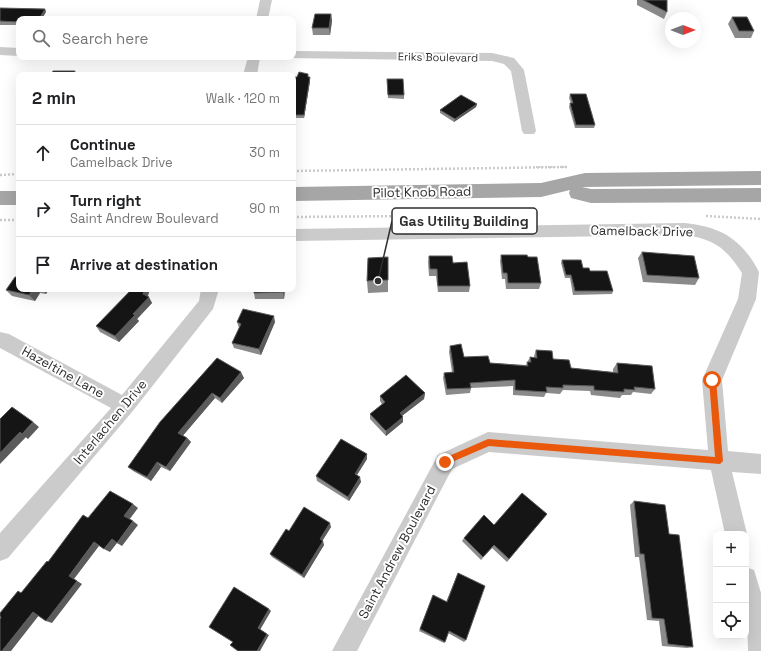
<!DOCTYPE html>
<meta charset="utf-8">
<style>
:root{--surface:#fff;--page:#f2f2f2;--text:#202124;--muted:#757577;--line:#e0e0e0}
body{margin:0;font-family:"Space Grotesk",sans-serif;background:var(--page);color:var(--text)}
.controls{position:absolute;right:12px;bottom:12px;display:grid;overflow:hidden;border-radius:8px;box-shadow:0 4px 16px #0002}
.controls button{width:36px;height:36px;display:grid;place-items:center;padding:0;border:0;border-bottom:1px solid var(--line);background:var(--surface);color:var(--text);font:20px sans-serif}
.compass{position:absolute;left:665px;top:12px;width:36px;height:36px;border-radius:50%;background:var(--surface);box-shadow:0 4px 16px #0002;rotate:90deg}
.stop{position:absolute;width:12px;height:12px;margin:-9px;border:3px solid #ea580c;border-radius:50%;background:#fff}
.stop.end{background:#ea580c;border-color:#fff;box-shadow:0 1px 4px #0008}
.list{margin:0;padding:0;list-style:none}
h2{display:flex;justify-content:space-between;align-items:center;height:52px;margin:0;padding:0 16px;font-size:17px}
h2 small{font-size:13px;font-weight:400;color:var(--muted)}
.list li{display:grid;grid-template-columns:26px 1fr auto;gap:12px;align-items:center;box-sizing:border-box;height:56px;padding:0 16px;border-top:1px solid var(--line)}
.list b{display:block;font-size:15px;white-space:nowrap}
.list p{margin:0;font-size:13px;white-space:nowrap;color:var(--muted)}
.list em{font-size:13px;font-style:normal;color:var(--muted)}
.icon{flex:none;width:22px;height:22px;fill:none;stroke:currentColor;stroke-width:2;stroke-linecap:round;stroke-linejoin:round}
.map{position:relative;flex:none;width:761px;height:651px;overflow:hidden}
.search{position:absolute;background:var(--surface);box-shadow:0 4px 16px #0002;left:16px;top:16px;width:280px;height:44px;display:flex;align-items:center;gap:10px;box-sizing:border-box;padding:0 14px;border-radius:8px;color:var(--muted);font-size:15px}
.panel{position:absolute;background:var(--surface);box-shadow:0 4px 16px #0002;left:16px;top:72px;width:280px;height:220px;border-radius:8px}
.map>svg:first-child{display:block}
</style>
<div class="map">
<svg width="761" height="651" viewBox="0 0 761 651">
<rect width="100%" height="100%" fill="#fff"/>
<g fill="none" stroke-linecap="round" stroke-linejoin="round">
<path stroke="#cbcbcb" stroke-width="2" stroke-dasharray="1.5 1.5" stroke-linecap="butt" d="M533,167H567"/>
<path stroke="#cbcbcb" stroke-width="2.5" stroke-dasharray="2 2" stroke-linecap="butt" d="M293,171L567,167
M0,175L19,174
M706,216L761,219
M293,217L519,215
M0,220H19"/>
<path fill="#cbcbcb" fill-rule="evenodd" d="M260,0H272L268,19H256Z
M0,47L19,48V56L0,55Z
M293,51L492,53L514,58L524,70L536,131L534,134H524L522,131L511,71L504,64L492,61L288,58L293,57Z
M248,57H260L257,75H243Z
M685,223C721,227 742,239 759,272L756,299L722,380L728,451L761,454V474L732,472L747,534L746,536V534H725L711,470L489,452L452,469L357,651H332L438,455L488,432L708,450L702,380L738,299L742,273C726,248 714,239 685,235L293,241V229Z
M201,289H219L213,309L132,412L8,558L0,561V533L111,408L0,348V332L9,334L122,395L199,301Z
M746,567L754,570L761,593V651H748Z"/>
<path fill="#a6a6a6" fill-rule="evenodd" d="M761,171V185L582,187L591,189L761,188V202L591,203L571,198L569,193L570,190L541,197L293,201V187L541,183L585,173Z
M0,191H19V205H0Z"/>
</g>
<path fill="#8a8a8a" d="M637,0H667V12L664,19L637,5Z
M0,8L45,9L46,12L19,19V25H0Z
M331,14L332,21L330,35H313L312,28Z
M732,17L754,31L751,38H735L728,24Z
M293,77H309L310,81L304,118H293Z
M387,79L404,95V99L388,98Z
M570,94L595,125L594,128H575L569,107L570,103H571L569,98Z
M477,104L476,107L454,122L440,113V110Z
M642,252L699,278L695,285L643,282L638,258Z
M501,255L528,257L541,283L539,289H506L505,279H502L500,261Z
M429,256L453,263L470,286L469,292H438L436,276H429L428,262Z
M562,260L590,271L613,291L612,294L573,295L570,278H565L561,263Z
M388,280V292L368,293L367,281Z
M19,289H49L46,294L40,293L35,301L12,296L6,290Z
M50,289H61L60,290Z
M150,289L148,296L152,303L137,319L139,321L119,342L100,332L96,326Z
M285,289L284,299H255L254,293Z
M237,322H275L261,355L234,348L232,343L239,328Z
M450,346L464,357L490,363L526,365L530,357L534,358V356L536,350L571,368L613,372V369L617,363L655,389L651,394L633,392L631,395H622L620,398L591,395L590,391L563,390L560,394L546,393L544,397L513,395V386L471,388L470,393L446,395L443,378L444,373L452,372L449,352Z
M217,358L244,378L222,403L215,398L183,435L187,438L191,442L170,471L161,467L151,481L133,471L128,467Z
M425,393L424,399L402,416L403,422L386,436L370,419V414L382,404L380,401V396Z
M367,459L357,475L361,482L349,501L317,481L316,476Z
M634,501L669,534L693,647L687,648L662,646L659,621L647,620L639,557H635L630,505Z
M547,514L507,562L492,548L481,560L462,541L464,538L494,525Z
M331,527L322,541L324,545L304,578L272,557L270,554L289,531Z
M458,573L466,640L464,642L448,633L445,642L444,643L419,631L433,595L446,602Z"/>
<path fill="#5b5b5b" d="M45,9L46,12L42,19H39Z
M331,14L332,21L330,35L329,28Z
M75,71L77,75H73Z
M310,77V81L304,118V115Z
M477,104L476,107L454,122L455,119Z
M33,289H37L40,293L35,301L29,295Z
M43,289H49L46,294Z
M145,289H150L147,298L149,297L152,303L137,319L139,321L119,342L115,336L133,314L143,294Z
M283,289H285L284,299L283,292Z
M274,316L275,322L261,355L259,349Z
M241,372L244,378L222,403L220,398Z
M212,393L215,398L181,438L178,433Z
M425,393L424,399L399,418L400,413Z
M403,417V422L386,436V431Z
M33,422L39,427L28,439L22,434Z
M20,432L26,437L0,464V453Z
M187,438L191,442L170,471L166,467Z
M367,454V459L355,478V474Z
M157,462L161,467L151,481L147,477Z
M360,477L361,482L349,501L348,497Z
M133,504L138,508L129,520L124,516Z
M133,521L138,525L122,546L117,543Z
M330,523L331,527L321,543L320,539Z
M112,539L117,543L110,552L104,549Z
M323,541L324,545L304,578L302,575Z
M94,542L99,546L74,579L82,584L52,623L46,621L69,576Z
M269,609L271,611L260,630L258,628Z
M33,612L40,614L11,651H2Z
M267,634L269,635L260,651H257Z"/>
<path fill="#151515" stroke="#5b5b5b" d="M643,0H667V12Z
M0,8L45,9L39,19H19V22L0,21Z
M315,14H331L329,28H312Z
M732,17H747L754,31H739Z
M53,71H75L73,75H51Z
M299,72L308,74V77H310L304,115H293V77H297Z
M191,73H208L207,75H190Z
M387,79H403L404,95H388Z
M570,94H586L595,125H576L570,103H573Z
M461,95L477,104L455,119L440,110Z
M642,252L694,256L699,278L647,275Z
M501,255H527L528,257H537L541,283H508L507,273H503Z
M429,256H452L453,263L467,262L470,286H438L437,269H430Z
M388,257V280L367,281L368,258Z
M562,260H581L583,268H589L590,271H607L613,291H575L571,275H566Z
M15,277H19V289H33L29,295L6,290Z
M132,289H145L143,294L149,297L133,314L135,315L115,336L96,326Z
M254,289H283V292L254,293Z
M243,309L274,316L259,349L232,343L241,324L237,322Z
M461,344L464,357L488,356L490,363L528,366L527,362H531L530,357L537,358L536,350L552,351L553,359L569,360L571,368L618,373L617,363L652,366L655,389L634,387L635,390L624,389V392L594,390V386L563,385V388L546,387L547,392L515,390V380L470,383L471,388L447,389L444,373L454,372L450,346Z
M217,358L241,372L220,398L212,393L178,433L187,438L166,467L157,462L147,477L128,467L160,422Z
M406,375L425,393L400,413L403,417L386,431L370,414L385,402L380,396Z
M12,407L33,422L22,434L20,432L0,453V419Z
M341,439L367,454L355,474L360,477L348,497L316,476Z
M110,491L133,504L124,516L133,521L117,543L112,539L104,549L94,542L69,576L77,581L46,621L33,612L2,651H0V619L1,617L0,616V613L18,591L21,593L47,561L48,562L83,515L88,518Z
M522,493L547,514L509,559L494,545L483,557L464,538L484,515L494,525Z
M634,501L665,505L669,534L679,535L693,647L668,644L664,619L652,618L644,554H640Z
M304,507L330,523L320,539L323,541L302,575L270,554L286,529L289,531Z
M458,573L485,586L466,640L449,631L445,642L420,629L433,595L447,602Z
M234,587L269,609L258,628L267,634L257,651H238L230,645L233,642L209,627Z"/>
<path fill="#ea580c" d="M712,377L716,380L723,461L720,464L489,446L445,465L441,462L442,459L488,439L715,457L709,380Z"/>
<g text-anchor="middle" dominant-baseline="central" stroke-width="4" stroke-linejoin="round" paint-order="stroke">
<g font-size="11" fill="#2e2e2e" stroke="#fff">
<text transform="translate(438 57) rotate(1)">Eriks Boulevard</text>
</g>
<g font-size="13" fill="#2e2e2e" stroke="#fff">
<text transform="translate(422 192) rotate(-1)">Pilot Knob Road</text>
<text transform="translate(642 231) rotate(1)">Camelback Drive</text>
<text transform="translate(63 372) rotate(29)">Hazeltine Lane</text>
<text transform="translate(110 422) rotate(-50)">Interlachen Drive</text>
<text transform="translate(397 552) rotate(-62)">Saint Andrew Boulevard</text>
</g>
</g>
<path fill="none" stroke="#2e2e2e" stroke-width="1.5" d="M378 281L392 221"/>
<circle fill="#2e2e2e" stroke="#fff" stroke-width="1.5" cx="378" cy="281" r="4"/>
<rect fill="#fff" stroke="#2e2e2e" stroke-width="1.5" x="392" y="208" width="145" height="26" rx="4"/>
<g font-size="14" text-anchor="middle" font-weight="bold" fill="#2e2e2e">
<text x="464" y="226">Gas Utility Building</text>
</g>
</svg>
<div class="controls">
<button>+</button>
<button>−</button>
<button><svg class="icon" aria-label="locate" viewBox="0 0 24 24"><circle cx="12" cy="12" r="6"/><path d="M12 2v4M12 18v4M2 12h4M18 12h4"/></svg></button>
</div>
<svg class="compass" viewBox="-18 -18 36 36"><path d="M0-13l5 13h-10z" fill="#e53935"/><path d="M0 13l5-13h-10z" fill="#757577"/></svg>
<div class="stop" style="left:712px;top:380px"></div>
<div class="stop end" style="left:445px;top:462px"></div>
<div class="search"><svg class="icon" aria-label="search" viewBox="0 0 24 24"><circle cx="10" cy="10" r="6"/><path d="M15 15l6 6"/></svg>Search here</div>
<section class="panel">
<h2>2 min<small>Walk · 120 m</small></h2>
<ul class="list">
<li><svg class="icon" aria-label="ahead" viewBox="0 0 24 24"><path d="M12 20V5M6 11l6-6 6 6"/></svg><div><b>Continue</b><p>Camelback Drive</p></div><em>30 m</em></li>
<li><svg class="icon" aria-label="right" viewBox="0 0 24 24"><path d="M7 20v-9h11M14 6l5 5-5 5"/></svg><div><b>Turn right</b><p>Saint Andrew Boulevard</p></div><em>90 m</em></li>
<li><svg class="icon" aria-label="arrive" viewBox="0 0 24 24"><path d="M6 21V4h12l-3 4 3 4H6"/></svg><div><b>Arrive at destination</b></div></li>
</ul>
</section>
</div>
